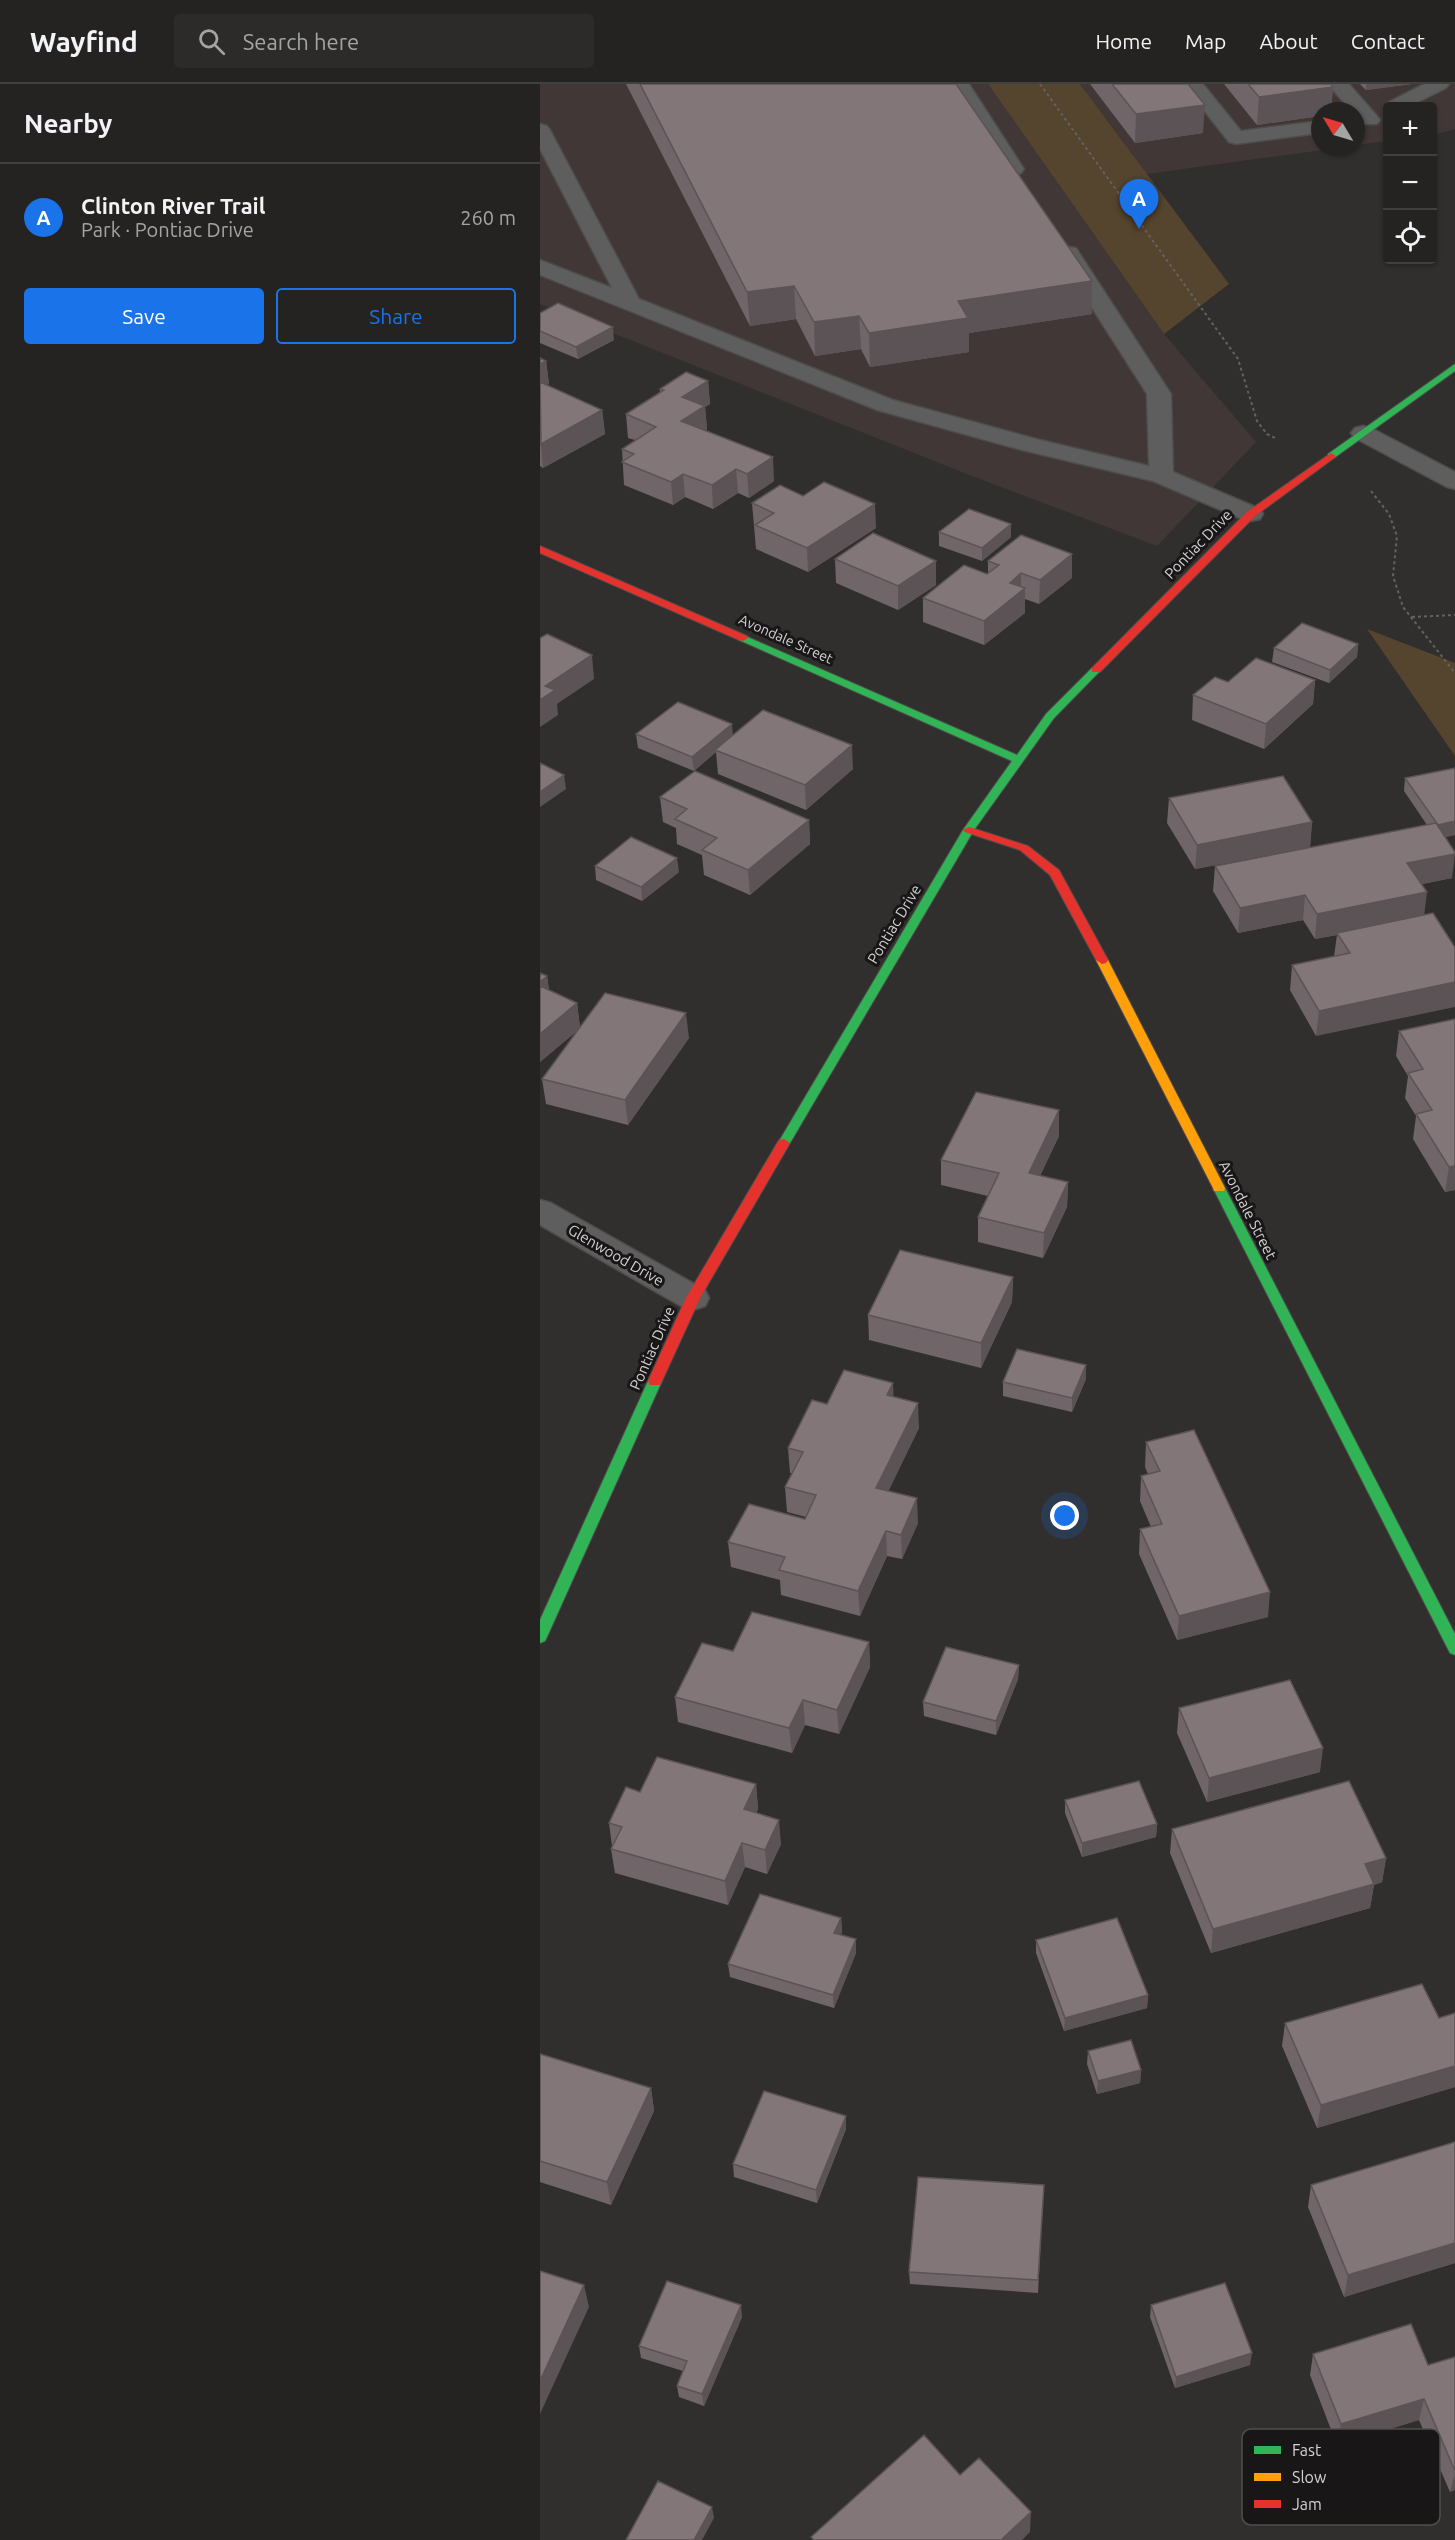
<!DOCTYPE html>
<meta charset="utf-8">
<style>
:root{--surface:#242322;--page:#2c2b2a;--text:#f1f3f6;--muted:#a3a4a5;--line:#414040;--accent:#1a73e8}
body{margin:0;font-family:Ubuntu,sans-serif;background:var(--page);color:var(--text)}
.controls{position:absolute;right:18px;top:18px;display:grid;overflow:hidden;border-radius:6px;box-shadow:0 2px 4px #0004}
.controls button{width:54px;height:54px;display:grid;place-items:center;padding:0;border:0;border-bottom:2px solid var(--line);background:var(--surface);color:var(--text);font:30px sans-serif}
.compass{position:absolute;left:771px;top:18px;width:54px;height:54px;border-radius:50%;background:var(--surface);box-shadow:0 2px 4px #0004;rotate:308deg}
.you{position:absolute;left:525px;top:1432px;width:21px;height:21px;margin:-15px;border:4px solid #fff;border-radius:50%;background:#1a73e8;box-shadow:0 0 0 9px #1a73e833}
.badge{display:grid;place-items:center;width:39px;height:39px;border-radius:50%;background:var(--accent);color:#fff;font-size:20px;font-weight:700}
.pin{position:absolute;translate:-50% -50px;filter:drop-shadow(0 2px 3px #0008)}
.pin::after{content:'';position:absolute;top:32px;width:21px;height:18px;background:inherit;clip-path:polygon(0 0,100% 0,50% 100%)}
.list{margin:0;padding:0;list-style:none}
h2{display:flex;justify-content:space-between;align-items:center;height:78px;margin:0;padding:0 24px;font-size:26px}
h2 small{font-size:20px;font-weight:400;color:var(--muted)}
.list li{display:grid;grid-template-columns:39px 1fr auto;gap:18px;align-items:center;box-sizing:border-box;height:108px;padding:0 24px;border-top:2px solid var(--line)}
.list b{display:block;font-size:22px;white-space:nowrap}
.list p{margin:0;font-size:20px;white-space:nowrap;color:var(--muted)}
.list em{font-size:20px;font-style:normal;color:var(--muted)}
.actions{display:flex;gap:12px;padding:18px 24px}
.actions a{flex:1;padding:14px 0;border:2px solid var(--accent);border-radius:6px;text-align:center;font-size:21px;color:var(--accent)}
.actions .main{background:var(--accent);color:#fff}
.icon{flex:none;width:33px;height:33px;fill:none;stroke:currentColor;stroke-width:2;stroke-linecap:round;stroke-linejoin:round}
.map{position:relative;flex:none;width:915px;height:2456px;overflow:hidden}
header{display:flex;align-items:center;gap:36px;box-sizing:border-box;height:84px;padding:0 30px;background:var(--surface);border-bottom:2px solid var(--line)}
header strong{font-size:28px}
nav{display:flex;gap:33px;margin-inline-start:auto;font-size:21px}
.search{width:420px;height:54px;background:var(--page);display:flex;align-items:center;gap:15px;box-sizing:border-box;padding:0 21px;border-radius:6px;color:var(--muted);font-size:22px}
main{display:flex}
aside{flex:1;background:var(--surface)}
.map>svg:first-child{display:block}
</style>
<header>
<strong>Wayfind</strong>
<div class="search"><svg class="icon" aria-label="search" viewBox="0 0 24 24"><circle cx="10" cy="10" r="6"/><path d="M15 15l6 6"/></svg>Search here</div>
<nav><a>Home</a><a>Map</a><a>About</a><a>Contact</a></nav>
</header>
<main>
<aside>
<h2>Nearby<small></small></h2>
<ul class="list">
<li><span class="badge">A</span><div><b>Clinton River Trail</b><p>Park · Pontiac Drive</p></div><em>260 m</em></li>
</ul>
<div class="actions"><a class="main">Save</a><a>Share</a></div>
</aside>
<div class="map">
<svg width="915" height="2456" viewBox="0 0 915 2456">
<rect width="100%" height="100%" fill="#302f2e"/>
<path fill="#403736" d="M0,0H448L624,250L716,358L617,462L432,392L0,220Z
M540,0H915V45L893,51L892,22H848L847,57L816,61V27H780V63H804L607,90Z"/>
<path fill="#55442e" d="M448,0H540L689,200L624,250Z
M827,545L915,579V672Z"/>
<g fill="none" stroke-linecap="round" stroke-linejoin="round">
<g stroke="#4d4c4b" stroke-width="3">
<path id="lane" d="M409,0H429L484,85L481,89L474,91L467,89Z
M643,0H663L701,47L780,37V49L696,60L689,58Z
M788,0H809L837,32L840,36L837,40H823L816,32V27H811Z
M884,0H909L906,4L870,22L848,24L846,22L849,18Z
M0,40L7,42L10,46L99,215L353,316L496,355L609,382L607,310L517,169L520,164L528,163L536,164L631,310L633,388L720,425L723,430L720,435L711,437L702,435L613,397L482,366L337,326L0,191V176L72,204L0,65Z
M823,342L831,344L915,388V405L907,403L815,354L811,349L815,344Z"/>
</g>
<g stroke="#4d4c4b" stroke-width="3">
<path id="street" d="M0,1116L11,1119L165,1206L169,1214L165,1222L153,1226L141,1222L0,1141Z"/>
</g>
<g stroke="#4d4c4b" stroke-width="2">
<path id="fast" d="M915,280V287L794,374H788V370Z
M203,551L477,671L506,630L552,584H560L561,586L514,634L434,746L250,1059L244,1063L238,1059L423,746L472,677L199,556L198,554Z
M679,1100L685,1104L915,1550V1571L910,1569L673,1104Z
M115,1292L120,1293L122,1297L7,1553L5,1557L0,1559V1536L108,1297L110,1293Z"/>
</g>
<g stroke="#4d4c4b" stroke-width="2">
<path id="slow" d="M562,872L568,876L685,1104L684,1107H674L673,1104L556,876Z"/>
</g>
<g stroke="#4d4c4b" stroke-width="2">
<path id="jam" d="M791,369L796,372L794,374L715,432L560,588H552V584L707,428Z
M0,462L207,552L208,554L203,557L199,556L0,469Z
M429,743L488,762L519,786L568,876L566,879L562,880L556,876L510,791L480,766L425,748L423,746Z
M244,1055L250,1059L160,1214L122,1297L120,1301H110L108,1297L146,1214L239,1056Z"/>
</g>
<path stroke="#636261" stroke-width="2" stroke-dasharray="3 3" stroke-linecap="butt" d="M500,0L698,275L717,337L727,350L735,354
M831,407L849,430L857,452L853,492L863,523L915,589
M872,533L915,531"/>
<use href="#lane" fill="#5f5e5e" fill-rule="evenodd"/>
<use href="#street" fill="#5f5e5e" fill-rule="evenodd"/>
<use href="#fast" fill="#30b455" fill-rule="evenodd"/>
<use href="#slow" fill="#ff9f0a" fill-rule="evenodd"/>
<use href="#jam" fill="#e5322d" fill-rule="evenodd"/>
</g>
<path fill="#706568" d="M86,0H416L552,197V230L429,249V268L330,283L321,265L275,272L256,235L210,242Z
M550,0H648L663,49L595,59Z
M684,0H791L793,3L791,27H780V32L717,41Z
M820,0H872L826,6Z
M0,229L74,256L38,275L0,259Z
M0,274L6,277L9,300L7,301L62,326L65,350L3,384L0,382Z
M168,297L170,320L165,323L167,345L165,347L234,397L209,414L198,409L173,425L145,413L133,421L84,401L82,365L95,356L88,354L86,330L120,309V305Z
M263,412L336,444L268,488L216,465L212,419Z
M471,440V453L442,477L399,462V448Z
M532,470V494L499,520L485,515V529L444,561L383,538V514L447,490L448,489V477Z
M295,475L396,501L358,526L296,499Z
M818,560L817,573L789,599L732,578L734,564Z
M775,596L773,620L724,665L652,636L653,611L688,598Z
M96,650L193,651L313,685L266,726L178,690L176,668L154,687L98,664Z
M915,684V751L905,753L912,794L882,800L776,952L750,906L752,881L794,872L797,851L775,855L763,836L698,849L673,807L675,782L887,741L864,707L865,694Z
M120,713L269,736L270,760L210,811L164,791L162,771L137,760L136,744L123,738Z
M629,714L772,738L770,763L655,785L627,739Z
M55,782L139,788L102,817L56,796Z
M0,889L7,892L9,906L37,919L40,943L149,954L88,1041L6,1020L2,995L37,947L0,978Z
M915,935V1106L905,1108L873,1055L876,1032L865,1014L868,992L856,972L859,947Z
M519,1026V1052L500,1092L528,1098L527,1123L503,1174L438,1158V1133L448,1112L401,1101V1076Z
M473,1193L472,1218L441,1284L329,1256L328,1231Z
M546,1281V1295L532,1328L463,1312V1298Z
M354,1313L379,1344L348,1407L378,1439L362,1475L347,1472L320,1532L241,1511L240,1496L191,1483L188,1458L265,1435L266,1433L247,1428L245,1403L252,1389H250L248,1364L287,1320Z
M606,1358L728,1533L637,1556L599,1470L600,1445L611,1443L600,1417L601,1392L608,1390L605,1383Z
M329,1558L330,1583L299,1650L265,1641L252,1669L138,1638L135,1613L193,1567Z
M479,1581L478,1595L456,1651L384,1632L383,1618Z
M639,1624L780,1688L667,1718L637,1649Z
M216,1700L218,1725L216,1729L241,1760L227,1790L205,1783L188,1821L75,1789L71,1765L72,1762L69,1739Z
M525,1716L617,1740L616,1753L542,1773L525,1729Z
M632,1745L846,1774L842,1798L834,1801L830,1824L671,1869L630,1769Z
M301,1834L302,1847L301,1851L316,1869L294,1924L190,1893L188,1880Z
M496,1856L608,1911L607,1924L524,1947L496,1869Z
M915,1929V2003L777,2044L742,1962L745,1939L899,1934Z
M548,1967L601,1986L600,1999L557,2010L547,1980Z
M0,1970L111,2004L114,2027L71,2121L0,2098Z
M306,2045L277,2119L194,2093L193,2080Z
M915,2058V2179L804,2213L768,2123L771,2101Z
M504,2101L498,2209L370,2200L369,2188Z
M611,2221L710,2281L635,2304L610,2233Z
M202,2233L164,2322L139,2313L137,2302L143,2287L101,2274L99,2262Z
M773,2270L888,2281L915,2273V2406L910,2408L879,2336L797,2361L770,2291Z"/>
<path fill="#5b5355" d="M826,0H872L826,6Z
M793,3L791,27H780V32L717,41L719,13Z
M665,21L663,49L595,59L596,30Z
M552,197V230L429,249V268L330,283L329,249L418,217Z
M254,202L256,235L210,242L207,208Z
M319,232L321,265L275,272L274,238Z
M73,243L74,256L38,275L36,263Z
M6,277L9,300L0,305V280Z
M168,297L170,320L165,323L167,345L143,361L141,337L142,313Z
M62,326L65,350L3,384L1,360Z
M233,373L234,397L209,414L207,390Z
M196,385L198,409L173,425L172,401Z
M143,390L145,413L133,421L131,398Z
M335,420L336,444L268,488L267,464Z
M471,440V453L442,477V464Z
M532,470V494L499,520L500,496Z
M396,477V501L358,526V502Z
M481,489V508L485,504V529L444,561V537L470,499Z
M818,560L817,573L789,599L790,586Z
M52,571L54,595L17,620L18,631L0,643V616L5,602Z
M775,596L773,620L724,665L726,640Z
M192,640L193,653L175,666L176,668L154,687L152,673Z
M312,661L313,685L266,726L265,701Z
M24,691L26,705L0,723V708Z
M269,736L270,760L210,811L208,786Z
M915,737V751L896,755L898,741Z
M772,738L770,763L655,785L657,761Z
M915,770L912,794L864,804L867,779Z
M137,774L139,788L102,817L101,803Z
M887,808L884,833L797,849V851L775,855L777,830Z
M765,811L763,836L698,849L700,824Z
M7,892L10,917L0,920V898Z
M915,898V923L776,952L779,927Z
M37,919L40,944L0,978V950Z
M146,929L149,954L88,1041L85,1016Z
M519,1026V1052L489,1114V1089Z
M915,1082V1106L905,1108L909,1083Z
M528,1098L527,1123L503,1174L504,1149Z
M473,1193L472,1218L441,1284V1259Z
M546,1281V1295L532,1328V1314Z
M353,1299L354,1324L347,1311Z
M378,1319L379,1344L338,1429L336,1404Z
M377,1414L378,1439L362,1475L361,1451Z
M346,1447L347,1472L320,1532L318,1507Z
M730,1508L728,1533L637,1556L639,1532Z
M329,1558L330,1583L299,1650L297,1626Z
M479,1581L478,1595L456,1651V1637Z
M263,1616L265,1641L252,1669L249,1644Z
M783,1664L780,1688L667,1718L669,1694Z
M216,1700L218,1725L207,1749L204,1725Z
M239,1736L241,1760L227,1790L225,1766Z
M617,1740L616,1753L542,1773V1759Z
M202,1759L205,1783L188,1821L185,1797Z
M846,1774L842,1798L834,1801L830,1824L671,1869L673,1845L825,1780Z
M301,1834L302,1847L295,1862L294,1849Z
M316,1855V1869L294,1924L293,1911Z
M608,1911L607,1924L524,1947L525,1934Z
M915,1982V2003L777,2044L781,2021Z
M601,1986L600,1999L557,2010L558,1997Z
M111,2004L114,2027L71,2121L67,2098Z
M306,2032V2045L277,2119L276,2106Z
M915,2159V2179L804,2213L808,2191Z
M44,2201L49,2223L0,2330V2297Z
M201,2221L202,2233L164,2322L162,2310Z
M712,2269L710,2281L635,2304L636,2293Z
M884,2315L879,2336L797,2361L801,2340Z
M915,2388V2406L910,2408Z
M172,2423L174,2434L162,2456H154Z
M491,2428L490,2448L482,2456H461Z"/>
<path fill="#827679" stroke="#5b5355" stroke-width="1.5" d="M100,0H416L552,197L418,217L428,234L329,249L319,232L274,238L254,202L207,208Z
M572,0H648L665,21L596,30Z
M708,0H791L793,3L719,13Z
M18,219L73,243L36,263L0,247V229Z
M0,274L6,277L0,280Z
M146,288L168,297L142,313L165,322L141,337L233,373L207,390L196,385L172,401L143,390L131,398L82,378L94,370L82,365L116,343L86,330L124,306L120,305Z
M0,298L62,326L1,360Z
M284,398L335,420L267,464L215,441L234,429L212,419L240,401L263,412Z
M429,425L471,440L442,464L399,448Z
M333,449L396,477L358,502L295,475Z
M481,451L532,470L500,496L481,489L470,499L485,504L444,537L383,514L424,481L447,490L459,481L448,477Z
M762,539L818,560L790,586L734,564Z
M7,550L52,571L5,602L15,606L0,616V554Z
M716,574L775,596L726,640L653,611L675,593L688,598Z
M138,618L192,640L152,673L96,650Z
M223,626L312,661L265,701L175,666Z
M0,679L24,691L0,708Z
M915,684V737L898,741L865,694Z
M155,687L269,736L208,786L162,766L177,754L135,735L147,725L120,713Z
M743,692L772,738L657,761L629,714Z
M896,739L915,768V770L867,779L887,808L777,830L765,811L700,824L675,782Z
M91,753L137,774L101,803L55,782Z
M893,829L914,862H915V898L779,927L752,881L810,869L797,849Z
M0,889L7,892L0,898Z
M0,902L37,919L0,950Z
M65,909L146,929L85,1016L2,995Z
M915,935V1082L909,1083L876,1030L892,1026L868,989L883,985L859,947Z
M436,1008L519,1026L489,1089L528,1098L504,1149L438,1133L459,1089L401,1076Z
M360,1166L473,1193L441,1259L328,1231Z
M477,1265L546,1281L532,1314L463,1298Z
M304,1286L353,1299L347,1311L378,1319L336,1404L377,1414L361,1451L346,1447L318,1507L239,1486L245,1473L188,1458L209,1420L265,1435L276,1411L245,1403L263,1368L248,1364L272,1316L287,1320Z
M654,1346L730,1508L639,1532L600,1445L622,1440L601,1392L620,1387L606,1358Z
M212,1528L329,1558L297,1626L263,1616L249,1644L135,1613L162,1559L193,1567Z
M406,1563L479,1581L456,1637L383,1618Z
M750,1596L783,1664L669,1694L639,1624Z
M117,1673L216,1700L204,1725L239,1736L225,1766L202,1759L185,1797L71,1765L82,1743L69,1739L86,1703L100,1708Z
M599,1697L617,1740L542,1759L525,1716Z
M809,1697L846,1774L825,1780L834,1800L673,1845L632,1745Z
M220,1810L301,1834L294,1849L316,1855L293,1911L188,1880Z
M577,1834L608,1911L525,1934L496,1856Z
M882,1900L899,1934L915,1929V1982L781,2021L745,1939Z
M591,1956L601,1986L558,1997L548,1967Z
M0,1970L111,2004L67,2098L0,2077Z
M224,2007L306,2032L276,2106L193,2080Z
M915,2058V2159L808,2191L771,2101Z
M378,2093L504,2101L498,2196L369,2188Z
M0,2187L44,2201L0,2297Z
M127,2197L201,2221L162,2310L137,2302L147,2277L99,2262Z
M685,2199L712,2269L636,2293L611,2221Z
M871,2240L888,2281L915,2273V2387L884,2315L801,2340L773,2270Z
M384,2351L420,2391L439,2374L491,2428L461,2456H274L271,2453Z
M118,2397L172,2423L154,2456H86Z"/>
<g text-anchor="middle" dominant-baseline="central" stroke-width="6" stroke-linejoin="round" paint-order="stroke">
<g font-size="14" fill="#d4d2d2" stroke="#181616">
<text transform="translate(246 555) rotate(24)">Avondale Street</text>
</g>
<g font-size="15" fill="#d4d2d2" stroke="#181616">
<text transform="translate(658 460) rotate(-46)">Pontiac Drive</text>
<text transform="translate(354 840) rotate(-59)">Pontiac Drive</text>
<text transform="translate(708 1126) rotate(63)">Avondale Street</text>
<text transform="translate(76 1171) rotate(30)">Glenwood Drive</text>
<text transform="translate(112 1264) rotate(-66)">Pontiac Drive</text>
</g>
</g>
<rect x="702" y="2345" width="198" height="96" rx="9" fill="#181616" stroke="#504e4e" stroke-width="1.5"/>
<rect x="714" y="2362" width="27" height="8" fill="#30b455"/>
<rect x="714" y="2389" width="27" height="8" fill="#ff9f0a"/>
<rect x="714" y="2416" width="27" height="8" fill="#e5322d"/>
<g font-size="16" fill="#d4d2d2">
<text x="752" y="2372">Fast</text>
<text x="752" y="2399">Slow</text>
<text x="752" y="2426">Jam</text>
</g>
</svg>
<div class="controls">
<button>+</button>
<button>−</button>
<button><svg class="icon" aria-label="locate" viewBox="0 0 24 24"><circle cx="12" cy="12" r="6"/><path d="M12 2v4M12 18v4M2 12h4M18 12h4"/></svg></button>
</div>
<svg class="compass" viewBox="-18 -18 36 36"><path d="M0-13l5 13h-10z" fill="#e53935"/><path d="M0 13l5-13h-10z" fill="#a3a4a5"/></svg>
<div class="you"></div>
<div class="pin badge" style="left:599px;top:145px">A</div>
</div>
</main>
